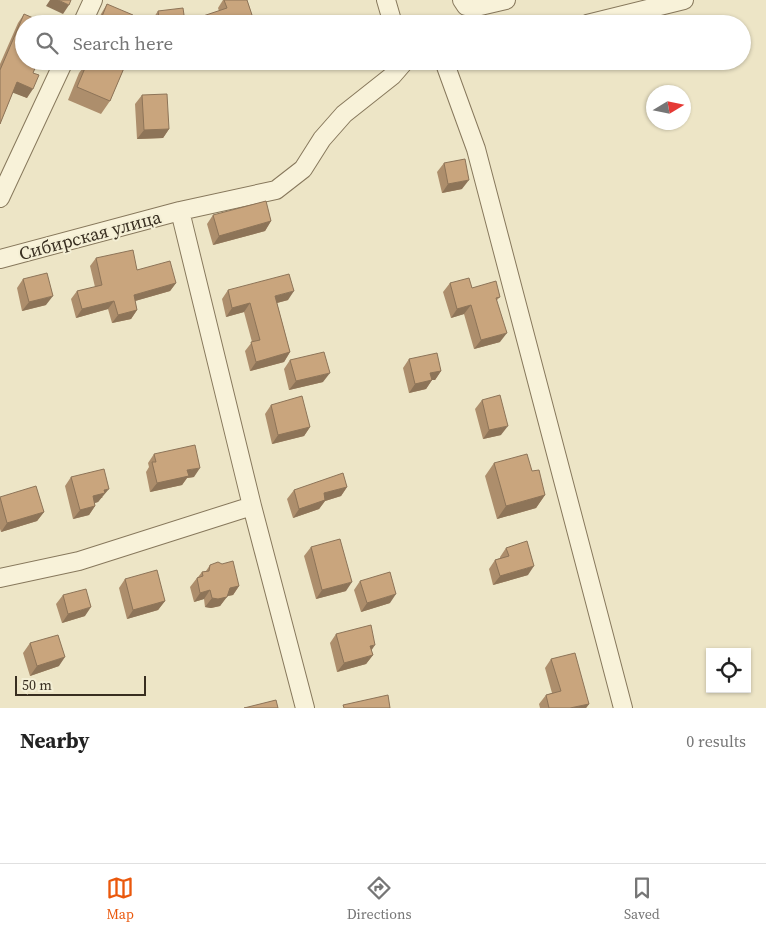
<!DOCTYPE html>
<meta charset="utf-8">
<style>
:root{--surface:#fff;--page:#f2f2f2;--text:#222;--muted:#767676;--line:#e0e0e0;--accent:#ea580c}
body{margin:0;font-family:"Source Serif 4",serif;background:var(--page);color:var(--text)}
.controls{position:absolute;right:15px;bottom:15px;display:grid;overflow:hidden;border-radius:0px;box-shadow:0 1px 4px #0004}
.controls button{width:45px;height:45px;display:grid;place-items:center;padding:0;border:0;border-bottom:1px solid var(--line);background:var(--surface);color:var(--text);font:25px sans-serif}
.compass{position:absolute;left:646px;top:85px;width:45px;height:45px;border-radius:50%;background:var(--surface);box-shadow:0 1px 4px #0004;rotate:80deg}
.scale{position:absolute;left:15px;bottom:12px;width:131px;box-sizing:border-box;padding-left:5px;border:2px solid #382e20;border-top:0;font-size:14px;line-height:18px;white-space:nowrap;color:#382e20;-webkit-text-stroke:4px #f4efd5;paint-order:stroke}
.list{margin:0;padding:0;list-style:none}
h2{display:flex;justify-content:space-between;align-items:center;height:65px;margin:0;padding:0 20px;font-size:21px}
h2 small{font-size:16px;font-weight:400;color:var(--muted)}
.icon{flex:none;width:28px;height:28px;fill:none;stroke:currentColor;stroke-width:2;stroke-linecap:round;stroke-linejoin:round}
.map{position:relative;flex:none;width:766px;height:708px;overflow:hidden}
.search{position:absolute;background:var(--surface);box-shadow:0 1px 4px #0004;left:15px;right:15px;top:15px;height:55px;display:flex;align-items:center;gap:12px;box-sizing:border-box;padding:0 18px;border-radius:28px;color:var(--muted);font-size:19px}
.sheet{height:155px;background:var(--surface)}
nav{display:flex;justify-content:space-around;align-items:center;box-sizing:border-box;height:70px;border-top:1px solid var(--line);background:var(--surface);font-size:14px;color:var(--muted)}
nav a{display:grid;justify-items:center;gap:2px}
nav .on{color:var(--accent)}
.map>svg:first-child{display:block}
</style>
<div class="map">
<svg width="766" height="708" viewBox="0 0 766 708">
<rect width="100%" height="100%" fill="#ede5c6"/>
<g fill="none" stroke-linecap="round" stroke-linejoin="round">
<g stroke="#87785c" stroke-width="20">
<path id="minor" d="M386,0L393,24
M462,0L466,6L476,7L506,0
M82,24L93,0
M587,24L684,0
M444,61L476,149L623,708
M0,198L64,61
M0,259L180,211
M252,506L305,708
M0,578L79,561L252,506L180,211L276,190L303,169L322,139L344,114L392,76L405,61"/>
</g>
<use href="#minor" stroke="#f8f2d9" stroke-width="18"/>
</g>
<path fill="#ad8e6c" d="M223,0H247L255,24H152V20L158,11L185,22L219,11L218,8Z
M107,4L130,24H97L101,14Z
M24,14L33,73L27,98L13,92L0,124V64L18,23Z
M88,61L96,63L97,61H127L110,101L101,114L68,100L79,73Z
M142,95L169,129L163,138L137,139L135,104Z
M444,163L462,189L442,193L437,172Z
M213,215L271,221L265,231L213,245L207,224Z
M96,258L137,270L176,283L170,291L135,301L137,310L131,319L112,323L108,309L76,318L71,299L77,291L95,287L90,266Z
M23,279L46,305L22,311L17,288Z
M450,283L472,288L500,297L497,300L500,342L474,349L464,314L451,318L443,292Z
M228,290L288,300L277,303L290,352L284,362L250,371L245,351L252,342L244,312L226,317L222,299Z
M409,359L441,371L435,380H432L426,389L409,393L403,368Z
M290,360L323,382L289,390L284,369Z
M482,400L501,435L483,439L475,409Z
M271,405L310,427L304,436L272,444L265,414Z
M154,454L194,477L187,478L182,485L150,492L146,472L149,467L148,463Z
M494,463L532,471L545,495L536,508L497,519L485,476Z
M71,477L103,498H101L98,502L95,503V506L89,515L73,519L65,486Z
M347,487L341,496L325,501L319,509L293,518L287,499L294,490Z
M0,497L44,512L37,521L1,532L0,529Z
M311,547L346,591L316,599L304,556Z
M506,548L528,575L493,585L489,569L495,560L500,558V557Z
M210,565L239,586L233,595L227,596L220,606L211,608L205,607L204,599L194,602L190,587L197,578L198,577L202,572L206,571Z
M125,579L165,601L158,610L127,619L119,588Z
M360,581L390,603L361,612L354,590Z
M63,595L85,616L62,623L56,604Z
M336,634L371,651L373,655L366,664L337,672L330,643Z
M30,643L59,666L30,676L23,653Z
M551,659L589,704L586,708H540L539,704L546,695L552,693L545,668Z"/>
<path fill="#8d7458" d="M50,0H58L69,5L63,14L46,6Z
M101,19L114,24H98Z
M17,82L33,89L27,98L11,92Z
M169,129L163,138L137,139L144,130Z
M469,180L462,189L442,193L448,184Z
M271,221L265,231L213,245L219,236Z
M176,283L170,291L128,303L134,295Z
M294,291L288,300L269,305L275,296Z
M53,296L46,305L22,311L29,302Z
M114,301L108,309L76,318L82,309Z
M250,303L244,312L226,317L232,308Z
M471,305L464,314L451,318L457,309Z
M137,310L131,319L112,323L118,315Z
M507,333L500,342L474,349L481,340Z
M290,352L284,362L250,371L256,362Z
M441,371L435,380H432L426,389L409,393L415,384L430,373Z
M330,373L323,382L289,390L296,381Z
M508,426L501,435L483,439L489,430Z
M310,427L304,436L272,444L278,435Z
M200,468L194,477L187,478L182,485L150,492L157,483L187,470Z
M347,487L341,496L325,501L319,509L293,518L299,509L324,493Z
M109,489L98,502L87,505L93,496L104,490Z
M545,495L536,508L497,519L506,506Z
M95,506L89,515L73,519L80,510Z
M44,512L37,521L1,532L7,523Z
M534,566L528,575L493,585L500,576Z
M352,582L346,591L316,599L322,590Z
M239,586L233,595L223,597L230,588Z
M210,590L204,599L194,602L200,593Z
M396,594L390,603L361,612L367,603Z
M227,597L220,606L211,608L205,607L212,598Z
M165,601L158,610L127,619L133,610Z
M91,607L85,616L62,623L68,614Z
M375,645L369,654L370,646Z
M373,655L366,664L337,672L344,663Z
M65,657L59,666L30,676L37,666Z
M589,704L586,708H570Z"/>
<path fill="#c9a57d" stroke="#8d7458" d="M58,0H71L69,5Z
M224,0H247L255,24H160L158,11L183,8L185,22L227,8Z
M107,4L133,15L130,24H114L101,19Z
M24,14L47,24H24V61H38L33,73L39,75L33,89L17,82L0,124V70Z
M88,61H91L99,65L100,61H127L110,101L77,87Z
M167,94L169,129L144,130L142,95Z
M465,159L469,180L448,184L444,163Z
M266,201L271,221L219,236L213,215Z
M133,250L137,270L170,261L176,283L134,295L137,310L118,315L114,301L82,309L77,291L102,285L96,258Z
M47,273L53,296L29,302L23,279Z
M289,274L294,291L275,296L290,352L256,362L251,342L260,340L250,303L232,308L228,290Z
M469,278L472,288L496,281L500,297L496,298L507,333L481,340L471,305L457,309L450,283Z
M324,352L330,373L296,381L290,360Z
M437,353L441,371L430,373L432,380L415,384L409,359Z
M500,395L508,426L489,430L482,400Z
M302,396L310,427L278,435L271,405Z
M195,445L200,468L187,470L189,476L157,483L152,462H156L154,454Z
M527,454L532,471L539,470L545,495L506,506L494,463Z
M104,469L109,489L104,490L105,493L93,496L95,506L80,510L71,477Z
M343,473L347,487L324,493L325,500L299,509L294,490Z
M36,486L44,512L7,523L0,497Z
M340,539L352,582L322,590L311,547Z
M527,541L534,566L500,576L495,560L509,556L506,548Z
M233,561L239,586L230,588L227,597L218,599L212,598L210,590L200,593L197,578L203,576L202,572L209,571L210,565L218,562L222,564Z
M157,570L165,601L133,610L125,579Z
M390,572L396,594L367,603L360,581Z
M86,589L91,607L68,614L63,595Z
M371,625L375,645L370,646L373,655L344,663L336,634Z
M58,635L65,657L37,666L30,643Z
M575,653L589,704L570,708H549L546,695L561,691L551,659Z
M388,695L390,708H344L343,705Z
M276,700L278,708H244Z"/>
<g text-anchor="middle" dominant-baseline="central" stroke-width="4" stroke-linejoin="round" paint-order="stroke">
<g font-size="18" fill="#382e20" stroke="#f4efd5">
<text transform="translate(90 235) rotate(-15)">Сибирская улица</text>
</g>
</g>
</svg>
<div class="controls">
<button><svg class="icon" aria-label="locate" viewBox="0 0 24 24"><circle cx="12" cy="12" r="6"/><path d="M12 2v4M12 18v4M2 12h4M18 12h4"/></svg></button>
</div>
<svg class="compass" viewBox="-18 -18 36 36"><path d="M0-13l5 13h-10z" fill="#e53935"/><path d="M0 13l5-13h-10z" fill="#767676"/></svg>
<div class="scale">50 m</div>
<div class="search"><svg class="icon" aria-label="search" viewBox="0 0 24 24"><circle cx="10" cy="10" r="6"/><path d="M15 15l6 6"/></svg>Search here</div>
</div>
<section class="sheet">
<h2>Nearby<small>0 results</small></h2>
<ul class="list">
</ul>
</section>
<nav>
<a class="on"><svg class="icon" aria-label="map" viewBox="0 0 24 24"><path d="M3 6l6-2 6 2 6-2v14l-6 2-6-2-6 2zM9 4v14M15 6v14"/></svg>Map</a>
<a><svg class="icon" aria-label="directions" viewBox="0 0 24 24"><path d="M12 3l9 9-9 9-9-9zM9 14v-3h6M13 9l2 2-2 2"/></svg>Directions</a>
<a><svg class="icon" aria-label="saved" viewBox="0 0 24 24"><path d="M7 4h10v16l-5-4-5 4z"/></svg>Saved</a>
</nav>
